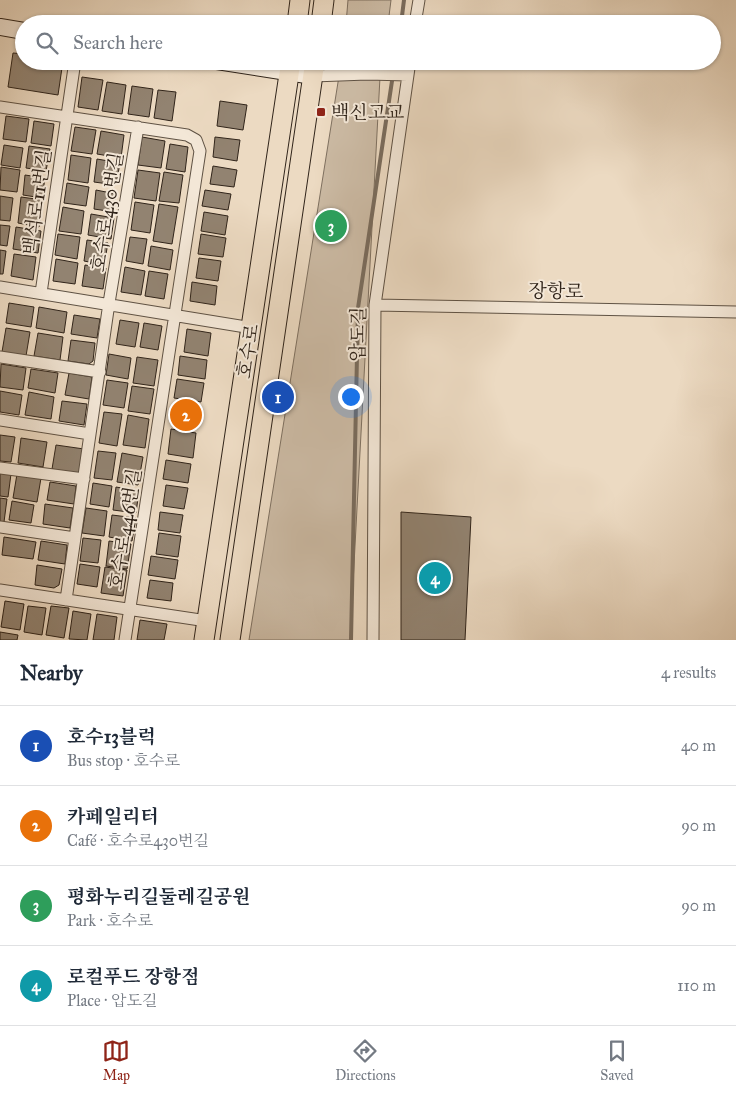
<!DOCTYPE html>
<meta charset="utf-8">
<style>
:root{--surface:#fff;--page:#f6f6f7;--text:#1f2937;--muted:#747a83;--line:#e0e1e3;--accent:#8f2418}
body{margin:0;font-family:"IM FELL Great Primer","Noto Serif KR",serif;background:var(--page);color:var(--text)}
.you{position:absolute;left:350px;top:396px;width:18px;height:18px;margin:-12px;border:4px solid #fff;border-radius:50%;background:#1a73e8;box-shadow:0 0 0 8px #1a73e833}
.badge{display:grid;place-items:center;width:32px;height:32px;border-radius:50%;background:var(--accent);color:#fff;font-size:16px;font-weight:700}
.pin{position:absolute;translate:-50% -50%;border:2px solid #fff;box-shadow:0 1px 5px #0006}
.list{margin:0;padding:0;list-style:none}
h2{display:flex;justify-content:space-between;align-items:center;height:65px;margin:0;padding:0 20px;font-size:21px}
h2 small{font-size:16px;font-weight:400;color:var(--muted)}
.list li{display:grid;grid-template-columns:32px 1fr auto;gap:15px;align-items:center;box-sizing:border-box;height:80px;padding:0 20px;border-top:1px solid var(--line)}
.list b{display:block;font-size:19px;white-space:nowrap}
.list p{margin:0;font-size:16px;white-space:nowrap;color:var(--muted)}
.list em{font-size:16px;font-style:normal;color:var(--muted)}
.icon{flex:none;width:28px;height:28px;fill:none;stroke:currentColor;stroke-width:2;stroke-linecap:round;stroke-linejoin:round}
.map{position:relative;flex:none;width:736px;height:640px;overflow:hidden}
.search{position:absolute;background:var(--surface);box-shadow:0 1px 4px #0004;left:15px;right:15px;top:15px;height:55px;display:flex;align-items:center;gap:12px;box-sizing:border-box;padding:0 18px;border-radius:28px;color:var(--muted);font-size:19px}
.sheet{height:385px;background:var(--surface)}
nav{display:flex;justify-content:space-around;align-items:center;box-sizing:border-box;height:70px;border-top:1px solid var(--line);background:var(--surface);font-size:14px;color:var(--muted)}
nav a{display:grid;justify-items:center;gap:2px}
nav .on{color:var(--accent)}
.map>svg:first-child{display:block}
</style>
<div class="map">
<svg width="736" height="640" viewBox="0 0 736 640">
<rect width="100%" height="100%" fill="#ecdac2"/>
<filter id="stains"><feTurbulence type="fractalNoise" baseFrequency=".004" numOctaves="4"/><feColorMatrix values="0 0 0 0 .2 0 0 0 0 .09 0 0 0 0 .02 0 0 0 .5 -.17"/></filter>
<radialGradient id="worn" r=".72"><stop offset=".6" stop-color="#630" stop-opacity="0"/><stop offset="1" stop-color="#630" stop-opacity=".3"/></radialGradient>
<path fill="#ccbba5" stroke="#7e7060" d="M348,0H391L388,24H346Z
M341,61H382L381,72L340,71Z
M339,76L380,77L350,640H249Z"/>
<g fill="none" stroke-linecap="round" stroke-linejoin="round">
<path stroke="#7a6c5d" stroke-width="4" d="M401,24L404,0
M351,640L358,308L395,61"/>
</g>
<path fill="#928371" stroke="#30241a" d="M13,53L24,54V61H63L58,95L8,87Z
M82,77L103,80L98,110L78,107Z
M107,82L126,85L122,114L102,111Z
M132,86L153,89L149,117L128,114Z
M158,90L176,92L172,121L154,118Z
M220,101L247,105L243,130L217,126Z
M6,116L29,119L26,142L3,139Z
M34,121L54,124L51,146L31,143Z
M75,127L96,130L92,154L71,151Z
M101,131L124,135L121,158L97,154Z
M142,137L165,141L161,168L138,165Z
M215,137L240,140L237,161L213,157Z
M170,144L188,147L185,172L166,169Z
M4,145L23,148L20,168L1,165Z
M29,146L50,149L46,171L26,168Z
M71,155L91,158L88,183L68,180Z
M97,159L120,163L116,185L94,182Z
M213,166L237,170L234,187L210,184Z
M1,167L20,170L17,192L0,190Z
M138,170L160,173L156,201L134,198Z
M164,172L183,175L179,203L159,201Z
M25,175L45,178L42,198L23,195Z
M67,183L89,187L86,206L64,203Z
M96,190L116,194L114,212L94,209Z
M205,190L231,194L228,210L202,206Z
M0,196L13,198L10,221L0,220Z
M21,197L43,200L39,227L18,223Z
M135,202L154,205L150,233L131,230Z
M159,204L178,207L172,244L153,241Z
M63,207L84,211L81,234L59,231Z
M204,212L228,216L225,235L201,231Z
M91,214L114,218L111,239L88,235Z
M0,225L10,226L7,246L0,245Z
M16,227L41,231L38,253L13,249Z
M58,234L80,237L77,259L55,255Z
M201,234L226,238L223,257L198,254Z
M130,237L147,239L143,264L126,261Z
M87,240L108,243L104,265L84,261Z
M151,246L173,250L170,270L148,266Z
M0,250L6,251L3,274H0Z
M14,254L36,257L33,280L11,276Z
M199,258L221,261L218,281L196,278Z
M56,259L78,263L75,284L53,281Z
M85,265L106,268L103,289L82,286Z
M125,267L145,271L141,295L121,292Z
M149,271L168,274L164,299L145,296Z
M192,282L217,286L215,305L190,301Z
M9,303L34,307L31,327L6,323Z
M39,307L67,312L64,333L36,328Z
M74,315L100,319L97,338L71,334Z
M120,320L139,323L135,347L116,344Z
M144,323L162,326L158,350L140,347Z
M6,328L30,332L26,356L2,352Z
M187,329L211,333L208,356L184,352Z
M38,333L63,337L60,360L34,356Z
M71,340L95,343L93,361L89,364L68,361Z
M109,354L131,358L128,379L106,375Z
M180,356L207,360L205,379L178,375Z
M137,357L158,360L154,386L133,383Z
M1,364L26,368L23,390L0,387Z
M31,369L58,373L55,393L28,388Z
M69,373L92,377L89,399L65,395Z
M177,379L204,383L201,402L174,398Z
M107,380L128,383L124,408L103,405Z
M132,386L154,389L150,414L128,411Z
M0,391L22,395L19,415L0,412Z
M29,392L54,397L51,419L25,415Z
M62,401L87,404L84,425L59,421Z
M173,404L201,408L198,428L171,424Z
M104,412L122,414L117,446L99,443Z
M128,415L149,419L145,448L123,445Z
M171,429L196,433L193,458L168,454Z
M0,435L15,437L11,462L0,461Z
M21,438L47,442L43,467L18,463Z
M56,445L84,449L80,474L52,469Z
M98,451L116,453L112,480L94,478Z
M122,453L143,457L138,485L117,482Z
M166,460L191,464L188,483L163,479Z
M0,473L11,474L8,497L0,496Z
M17,474L41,478L37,502L13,498Z
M50,482L76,486L74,504L47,500Z
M93,483L112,486L109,507L90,504Z
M166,485L188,488L184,509L163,506Z
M116,487L139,491L136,513L113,510Z
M0,498L7,499L4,522H0Z
M12,501L34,505L31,523L9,520Z
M45,504L73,508L70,528L43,524Z
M86,508L107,511L104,536L82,533Z
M160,512L183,515L180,533L158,530Z
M401,512L471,517L465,640H401Z
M112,515L136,518L132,541L109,537Z
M159,533L181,536L178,557L156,554Z
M4,537L36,542L33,559L2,555Z
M83,538L101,540L98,563L80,561Z
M41,541L67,545L65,564L38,560Z
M109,541L131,544L127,569L106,566Z
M151,556L178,560L175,579L148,575Z
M80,564L100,567L97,587L77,584Z
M37,565L62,569L59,585L54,588L35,585Z
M105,567L127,570L123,596L101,593Z
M150,580L173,583L171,601L147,598Z
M5,601L24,604L20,630L1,627Z
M28,606L46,608L42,635L24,632Z
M51,606L69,608L64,638L46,635Z
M73,611L91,614L87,640L69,639Z
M97,614L117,617L114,640H93Z
M140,620L167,624L164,640H137Z
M0,632L18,635L17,640H0Z"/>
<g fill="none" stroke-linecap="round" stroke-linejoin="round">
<g stroke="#5f5244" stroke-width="13">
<path id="minor" d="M415,24L419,0
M313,76L367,74L408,75
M0,107L187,135L196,140L200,151L125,640
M0,287L252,328
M41,293L75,61
M375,305L736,312
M0,357L100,372
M0,420L90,434
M0,468L84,479
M0,527L75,538
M0,590L207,621
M66,600L109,303L138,127
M373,640L375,305L410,61"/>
</g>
<g stroke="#30241a" stroke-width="18">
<path id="secondary" d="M0,27L24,31
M217,61L313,76"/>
</g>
<g stroke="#30241a" stroke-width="21">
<path id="primary" d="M297,24L300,0
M321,24L324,0
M204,640L291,61
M230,640L315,61"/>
</g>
<use href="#minor" stroke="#f3e7d7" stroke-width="11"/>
<use href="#secondary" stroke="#f3e7d7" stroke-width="16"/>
<use href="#primary" stroke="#ecdac2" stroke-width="19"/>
</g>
<rect fill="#8f2418" stroke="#f3e7d7" stroke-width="2" x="316" y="107" width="10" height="10" rx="2.5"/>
<g text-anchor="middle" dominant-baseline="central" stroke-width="4" stroke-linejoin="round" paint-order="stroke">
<g font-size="19" fill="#30241a" stroke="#f3e7d7" text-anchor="start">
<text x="331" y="112">백신고교</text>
</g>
<g font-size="19" fill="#30241a" stroke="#f3e7d7">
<text transform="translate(37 202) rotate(-82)">백석로11번길</text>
<text transform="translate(107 212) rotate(-81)">호수로430번길</text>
<text transform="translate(556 291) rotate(1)">장항로</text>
<text transform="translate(358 334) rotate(-89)">압도길</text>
<text transform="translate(248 351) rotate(-81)">호수로</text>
<text transform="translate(125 529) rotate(-81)">호수로446번길</text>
</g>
</g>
<rect width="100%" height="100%" filter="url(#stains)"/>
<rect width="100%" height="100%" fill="url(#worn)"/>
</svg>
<div class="you"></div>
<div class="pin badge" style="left:278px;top:397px;background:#1a4fb4">1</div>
<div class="pin badge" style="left:186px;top:415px;background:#e8710a">2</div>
<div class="pin badge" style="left:331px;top:226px;background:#2e9e5b">3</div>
<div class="pin badge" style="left:435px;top:578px;background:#0f9aa8">4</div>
<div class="search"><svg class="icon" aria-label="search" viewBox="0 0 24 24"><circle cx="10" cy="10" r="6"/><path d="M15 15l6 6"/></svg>Search here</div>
</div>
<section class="sheet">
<h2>Nearby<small>4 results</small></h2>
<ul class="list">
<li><span class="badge" style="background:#1a4fb4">1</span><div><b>호수13블럭</b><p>Bus stop · 호수로</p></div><em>40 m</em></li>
<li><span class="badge" style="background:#e8710a">2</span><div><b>카페일리터</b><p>Café · 호수로430번길</p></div><em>90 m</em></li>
<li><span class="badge" style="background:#2e9e5b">3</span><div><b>평화누리길둘레길공원</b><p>Park · 호수로</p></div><em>90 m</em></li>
<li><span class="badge" style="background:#0f9aa8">4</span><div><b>로컬푸드 장항점</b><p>Place · 압도길</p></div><em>110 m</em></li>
</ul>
</section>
<nav>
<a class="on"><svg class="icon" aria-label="map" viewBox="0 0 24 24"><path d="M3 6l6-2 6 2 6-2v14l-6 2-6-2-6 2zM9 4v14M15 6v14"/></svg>Map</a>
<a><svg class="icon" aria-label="directions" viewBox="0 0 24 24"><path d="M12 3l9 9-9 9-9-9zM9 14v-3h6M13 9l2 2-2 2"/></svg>Directions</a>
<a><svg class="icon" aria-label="saved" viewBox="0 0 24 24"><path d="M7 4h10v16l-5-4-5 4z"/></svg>Saved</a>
</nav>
